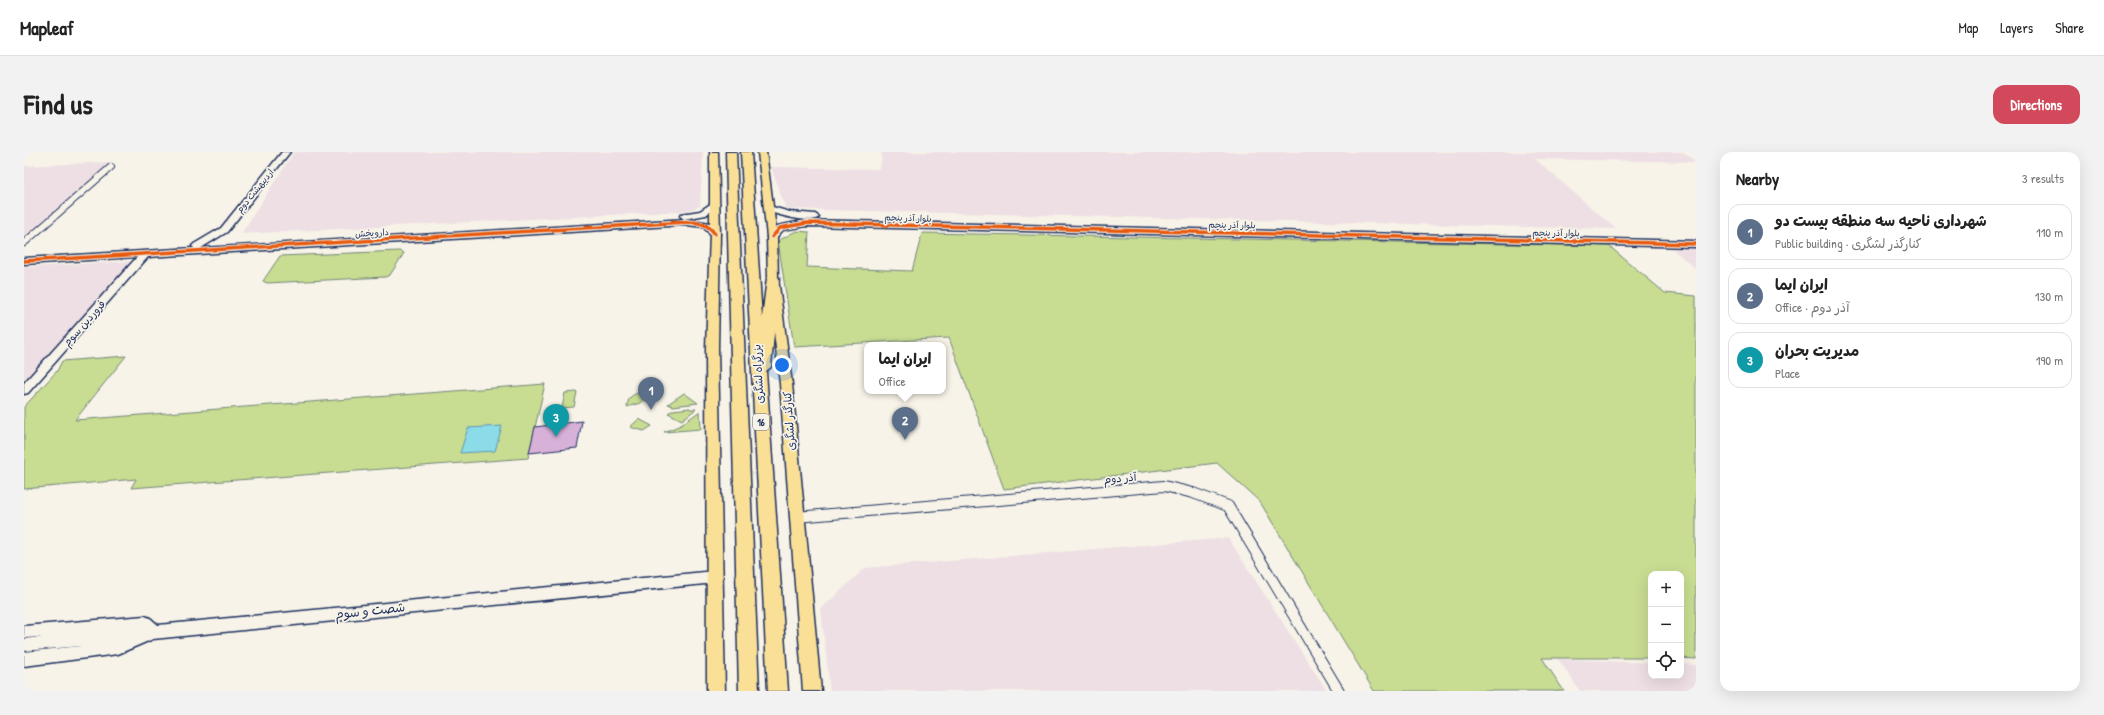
<!DOCTYPE html>
<meta charset="utf-8">
<style>
:root{--surface:#fff;--page:#f2f2f2;--text:#222;--muted:#767676;--line:#e0e0e0;--accent:#d1495b}
body{margin:0;font-family:"Patrick Hand","Playpen Sans Arabic",sans-serif;background:var(--page);color:var(--text)}
.controls{position:absolute;right:12px;bottom:12px;display:grid;overflow:hidden;border-radius:8px;box-shadow:0 4px 16px #0002}
.controls button{width:36px;height:36px;display:grid;place-items:center;padding:0;border:0;border-bottom:1px solid var(--line);background:var(--surface);color:var(--text);font:20px sans-serif}
.you{position:absolute;left:758px;top:213px;width:14px;height:14px;margin:-10px;border:3px solid #fff;border-radius:50%;background:#1a73e8;box-shadow:0 0 0 6px #1a73e833}
.badge{display:grid;place-items:center;width:26px;height:26px;border-radius:50%;background:var(--accent);color:#fff;font-size:13px;font-weight:700}
.pin{position:absolute;translate:-50% -33px;filter:drop-shadow(0 1px 2px #0008)}
.pin::after{content:'';position:absolute;top:21px;width:14px;height:12px;background:inherit;clip-path:polygon(0 0,100% 0,50% 100%)}
.popup{position:absolute;left:840px;top:190px;width:82px;height:52px;box-sizing:border-box;display:grid;place-content:center;border-radius:8px;background:var(--surface);filter:drop-shadow(0 1px 3px #0005);font-size:13px;white-space:nowrap;color:var(--muted)}
.popup b{font-size:15px;color:var(--text)}
.popup::after{content:'';position:absolute;left:50%;top:100%;margin-left:-8px;border:8px solid transparent;border-top-color:var(--surface)}
.list{margin:0;padding:0;list-style:none}
h2{display:flex;justify-content:space-between;align-items:center;height:52px;margin:0;padding:0 16px;font-size:17px}
h2 small{font-size:13px;font-weight:400;color:var(--muted)}
.list li{display:grid;grid-template-columns:26px 1fr auto;gap:12px;align-items:center;box-sizing:border-box;height:56px;margin:0 8px 8px;padding:0 8px;border:1px solid var(--line);border-radius:12px}
.list b{display:block;font-size:15px;white-space:nowrap}
.list p{margin:0;font-size:13px;white-space:nowrap;color:var(--muted)}
.list em{font-size:13px;font-style:normal;color:var(--muted)}
.icon{flex:none;width:22px;height:22px;fill:none;stroke:currentColor;stroke-width:2;stroke-linecap:round;stroke-linejoin:round}
.map{position:relative;flex:none;width:1672px;height:539px;overflow:hidden;border-radius:12px}
header{display:flex;align-items:center;gap:24px;box-sizing:border-box;height:56px;padding:0 20px;background:var(--surface);border-bottom:1px solid var(--line)}
header strong{font-size:19px}
nav{display:flex;gap:22px;margin-inline-start:auto;font-size:14px}
.intro{display:flex;align-items:center;justify-content:space-between;box-sizing:border-box;height:96px;padding:0 24px}
h1{margin:0;font-size:28px}
.button{padding:10px 18px;border-radius:12px;background:var(--accent);color:#fff;font-size:14px;font-weight:700}
main{display:flex;gap:24px;padding:0 24px}
aside{flex:1;background:var(--surface);border-radius:12px;box-shadow:0 4px 16px #0002}
.map>svg:first-child{display:block}
</style>
<header>
<strong>Mapleaf</strong>
<nav><a>Map</a><a>Layers</a><a>Share</a></nav>
</header>
<div class="intro"><h1>Find us</h1><a class="button">Directions</a></div>
<main>
<div class="map">
<svg width="1672" height="539" viewBox="0 0 1672 539">
<rect width="100%" height="100%" fill="#f7f3e8"/>
<filter id="ink" filterUnits="userSpaceOnUse"><feTurbulence type="fractalNoise" baseFrequency=".025" numOctaves="2"/><feDisplacementMap in="SourceGraphic" scale="8" xChannelSelector="R" yChannelSelector="G"/><feConvolveMatrix kernelMatrix="1 2 1 2 8 2 1 2 1" color-interpolation-filters="sRGB"/></filter>
<g filter="url(#ink)">
<path fill="#eedfe4" d="M270,0H679L676,54L663,59L217,82Z
M858,0H1659L1672,10L1511,7L1592,77L762,57L747,15L856,17Z
M88,10L0,87V14Z
M1646,95L1672,96V117Z
M110,109L0,235V115Z
M1204,386L1303,539H806L797,457L841,416Z
M1534,507L1627,511V524H1657V512L1672,513V539H1556Z"/>
<path fill="#c8dc92" stroke="#728678" d="M772,79L785,80L783,115L888,119L898,81L1585,94L1641,141L1672,144V507L1657,506V422H1627V506H1518L1540,539H1350L1236,350L1193,311L980,337L925,186L770,195L754,89Z
M375,99L380,101L366,123L361,125L243,131L239,129L256,104Z
M102,204L51,268L521,232L504,306L107,336L112,327L0,337V255L33,219L38,209Z
M624,239L630,240L616,251L603,255C604,242 612,241 624,239Z
M553,240L550,255L538,256L541,241Z
M660,241L674,251L649,254L644,252Z
M666,256V257H672L658,268L644,261L649,258Z
M676,259L677,277L640,280L657,273Z
M615,267L628,274L620,279L606,275Z"/>
<path fill="#8cdbe9" stroke="#5f96b1" d="M478,274L471,299L436,301L444,276Z"/>
<path fill="#d8b1d9" stroke="#1b2f5e" d="M558,269L553,296L505,301L511,275Z"/>
<g fill="none" stroke-linecap="round" stroke-linejoin="round">
<g stroke="#1b2f5e" stroke-width="8">
<path id="street-far1" d="M0,91L87,15"/>
</g>
<g stroke="#1b2f5e" stroke-width="12">
<path id="street" d="M772,365L1140,334L1169,341L1204,354L1315,539"/>
</g>
<g stroke="#1b2f5e" stroke-width="3">
<path id="secondary" d="M258,0H266L203,80L177,96L663,67L686,71L696,82L694,84H688L679,75L663,73L124,105L4,241L0,242V231L113,105L0,112V106L170,96L168,94L170,92L197,76Z
M691,49L695,52L682,63L660,67L656,64L657,62L676,59Z
M745,54L766,60L791,62L795,65C787,73 753,62 742,59L741,57Z
M783,68L1672,89V95L783,74L759,78L751,87L748,88L743,85L753,74Z
M691,419L696,421L698,425L696,429L691,431L129,487L94,502L0,514V500L57,494L0,499V487L18,485L0,486V474L121,464L126,466L134,473Z"/>
</g>
<g stroke="#1b2f5e" stroke-width="3">
<path id="primary" d="M686,0H694L696,82L694,197L701,539H683L682,197L686,82Z
M734,0H742L753,85L754,126L768,232L797,539H779L756,232L744,126L743,85Z"/>
</g>
<g stroke="#1b2f5e" stroke-width="3">
<path id="highway" d="M702,0H712L735,539H715Z
M717,0H727L738,166L743,126L749,122L755,126L747,215L742,219L764,539H744Z"/>
</g>
<use href="#street-far1" stroke="#f7f3e8" stroke-width="6"/>
<use href="#street" stroke="#f7f3e8" stroke-width="10"/>
<use href="#secondary" fill="#f7f3e8" fill-rule="evenodd"/>
<use href="#primary" fill="#fadf96" fill-rule="evenodd"/>
<use href="#highway" fill="#fadf96" fill-rule="evenodd"/>
<g stroke="#f7f3e8" stroke-width="5.5">
<path id="cycleway" d="M748,85L756,76L783,71L1672,92
M0,109L663,70C675,70 684,72 691,82"/>
</g>
<use href="#cycleway" stroke="#e8590c" stroke-width="3.5"/>
</g>
</g>
<g text-anchor="middle" dominant-baseline="central" stroke-width="3.5" stroke-linejoin="round" paint-order="stroke">
<g font-size="9" fill="#1b2f5e" stroke="#f7f3e8">
<text transform="translate(231 39) rotate(-51)">اردیبهشت دوم</text>
<text transform="translate(884 66) rotate(2)">بلوار آذر پنجم</text>
<text transform="translate(1208 73) rotate(1)">بلوار آذر پنجم</text>
<text transform="translate(348 81) rotate(-3)">داروپخش</text>
<text transform="translate(1532 81) rotate(1)">بلوار آذر پنجم</text>
</g>
<rect fill="#f7f3e8" stroke="#5d6a87" stroke-width="1" x="729" y="262" width="16" height="16" rx="3"/>
<g font-size="10" font-weight="bold" fill="#1b2f5e">
<text x="737" y="270">16</text>
</g>
<g font-size="11" fill="#1b2f5e" stroke="#f7f3e8">
<text transform="translate(60 171) rotate(-48)">فروردین سوم</text>
<text transform="translate(734 222) rotate(-93)">بزرگراه لشگری</text>
<text transform="translate(765 269) rotate(-94)">کنارگذر لشگری</text>
<text transform="translate(1096 326) rotate(-5)">آذر دوم</text>
</g>
<g font-size="13" fill="#1b2f5e" stroke="#f7f3e8">
<text transform="translate(346 458) rotate(-6)">شصت و سوم</text>
</g>
</g>
</svg>
<div class="controls">
<button>+</button>
<button>−</button>
<button><svg class="icon" aria-label="locate" viewBox="0 0 24 24"><circle cx="12" cy="12" r="6"/><path d="M12 2v4M12 18v4M2 12h4M18 12h4"/></svg></button>
</div>
<div class="you"></div>
<div class="pin badge" style="left:627px;top:258px;background:#5c6f8a">1</div>
<div class="pin badge" style="left:881px;top:288px;background:#5c6f8a">2</div>
<div class="popup"><b>ایران ایما</b>Office</div>
<div class="pin badge" style="left:532px;top:285px;background:#0f9aa8">3</div>
</div>
<aside>
<h2>Nearby<small>3 results</small></h2>
<ul class="list">
<li><span class="badge" style="background:#5c6f8a">1</span><div><b>شهرداری ناحیه سه منطقه بیست دو</b><p>Public building · کنارگذر لشگری</p></div><em>110 m</em></li>
<li><span class="badge" style="background:#5c6f8a">2</span><div><b>ایران ایما</b><p>Office · آذر دوم</p></div><em>130 m</em></li>
<li><span class="badge" style="background:#0f9aa8">3</span><div><b>مدیریت بحران</b><p>Place</p></div><em>190 m</em></li>
</ul>
</aside>
</main>
